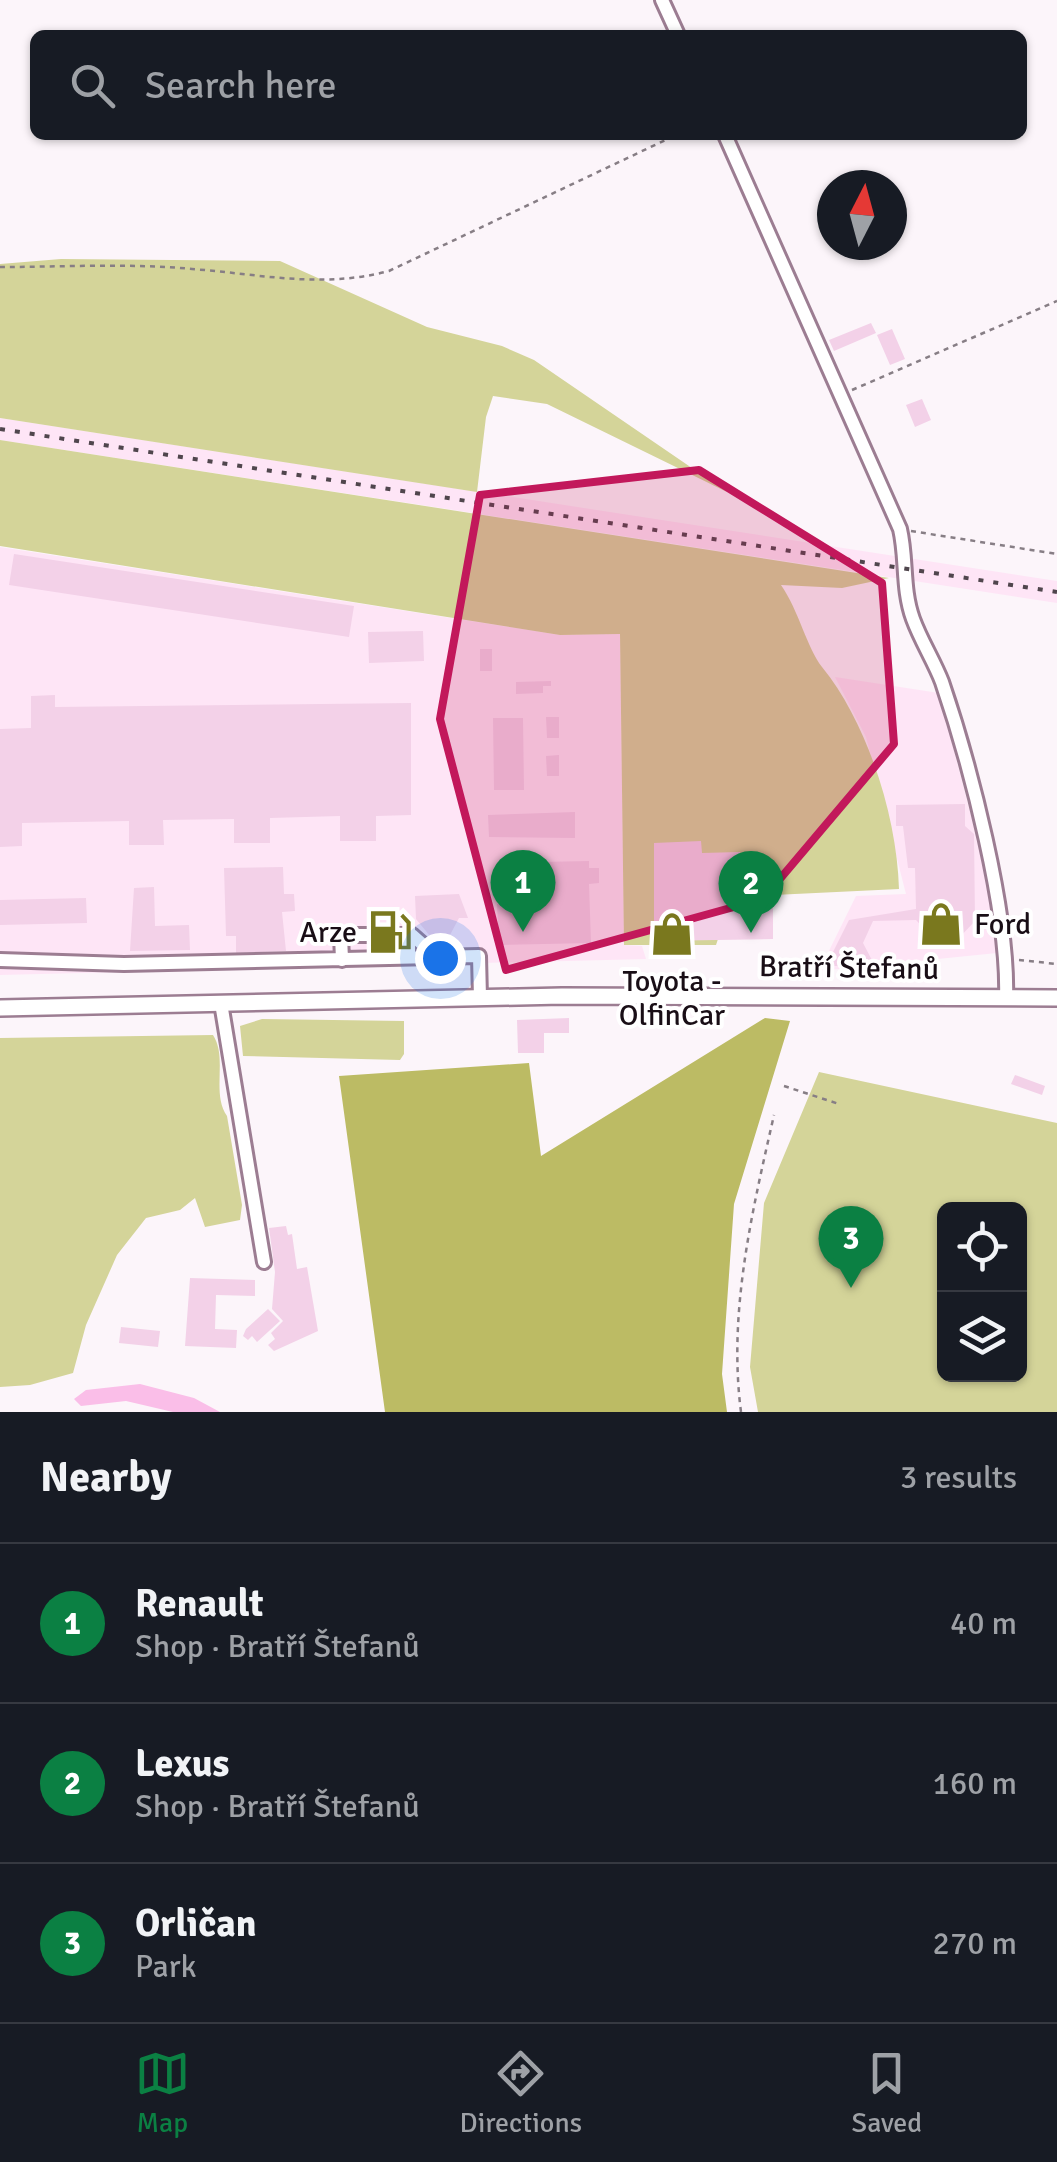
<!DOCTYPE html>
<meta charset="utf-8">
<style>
:root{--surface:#171b24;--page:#20242c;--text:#f1f3f6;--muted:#9ea1a6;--line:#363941;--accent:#0b8043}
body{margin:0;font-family:Signika,sans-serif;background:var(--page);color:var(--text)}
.controls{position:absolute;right:30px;bottom:30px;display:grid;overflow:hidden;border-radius:15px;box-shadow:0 2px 8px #0004}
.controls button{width:90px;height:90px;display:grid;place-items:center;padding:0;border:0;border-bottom:2px solid var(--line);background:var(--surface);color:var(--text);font:50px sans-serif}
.compass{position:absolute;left:817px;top:170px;width:90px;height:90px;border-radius:50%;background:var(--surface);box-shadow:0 2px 8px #0004;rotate:6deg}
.you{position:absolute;left:440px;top:958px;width:35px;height:35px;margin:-25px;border:8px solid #fff;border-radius:50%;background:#1a73e8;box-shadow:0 0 0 15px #1a73e833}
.badge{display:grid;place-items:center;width:65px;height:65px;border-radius:50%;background:var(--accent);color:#fff;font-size:32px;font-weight:700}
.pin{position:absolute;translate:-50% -82px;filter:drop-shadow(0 2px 5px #0008)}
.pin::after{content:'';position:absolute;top:52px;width:35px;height:30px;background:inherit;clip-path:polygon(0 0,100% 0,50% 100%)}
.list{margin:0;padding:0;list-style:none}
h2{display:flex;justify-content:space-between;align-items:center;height:130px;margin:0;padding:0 40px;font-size:42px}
h2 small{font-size:32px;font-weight:400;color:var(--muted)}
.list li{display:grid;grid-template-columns:65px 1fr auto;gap:30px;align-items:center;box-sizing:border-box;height:160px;padding:0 40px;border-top:2px solid var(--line)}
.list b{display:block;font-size:38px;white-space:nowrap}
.list p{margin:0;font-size:32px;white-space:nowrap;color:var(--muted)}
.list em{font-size:32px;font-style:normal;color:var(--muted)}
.icon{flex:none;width:55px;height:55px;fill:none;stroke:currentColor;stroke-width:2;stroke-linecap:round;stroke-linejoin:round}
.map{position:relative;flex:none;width:1057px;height:1412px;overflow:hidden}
.search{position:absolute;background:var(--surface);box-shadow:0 2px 8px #0004;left:30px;right:30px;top:30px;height:110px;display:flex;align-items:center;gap:25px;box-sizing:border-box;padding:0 35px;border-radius:15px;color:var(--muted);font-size:38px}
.sheet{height:610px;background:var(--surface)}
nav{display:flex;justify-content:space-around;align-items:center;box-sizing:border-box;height:140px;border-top:2px solid var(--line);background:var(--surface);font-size:28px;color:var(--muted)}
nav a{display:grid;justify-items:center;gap:5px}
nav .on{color:var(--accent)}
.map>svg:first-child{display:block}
</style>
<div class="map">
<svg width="1057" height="1412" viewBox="0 0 1057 1412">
<rect width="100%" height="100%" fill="#fcf5fa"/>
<path fill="#fee5f6" d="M0,418L1057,581V603L0,440Z
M0,547L560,635L620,634L624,945L642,946L646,959L0,975Z
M835,677L939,693L985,869L997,953L819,971L856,896L906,894L866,737Z"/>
<path fill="#d4d499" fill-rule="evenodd" d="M61,259L280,261L427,327L502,346L534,360L727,492L547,404L493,396L486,417L477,492L0,418V264Z
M0,440L889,578L842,588L781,585C799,611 807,648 822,667C867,722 897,816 899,889L774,895L730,903L716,945H624L620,634L560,635L0,546Z
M262,1019L404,1021V1054L400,1060L243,1056L240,1026Z
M213,1035C228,1058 211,1093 227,1116L242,1205L240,1220L205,1227L195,1198L180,1210L146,1218L117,1255L86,1325L73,1373L30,1385L0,1387V1038Z
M819,1072L1057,1123V1412H758L750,1367L764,1203ZM944,1210H1020V1374H944Z"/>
<path fill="#bcbb64" d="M765,1018L790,1021L734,1204L722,1374L727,1412H385L339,1076L529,1063L541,1156Z"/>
<path fill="#fabee8" d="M140,1384L194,1398L220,1412H173L126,1401L81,1406L74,1399L86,1390Z"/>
<path fill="#f3d1e8" d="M871,323L876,333L834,351L829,340Z
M892,329L905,359L890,365L877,335Z
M922,399L931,420L915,427L906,405Z
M14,554L354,606L349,637L9,585Z
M423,631L424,661L369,663L368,632Z
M480,649H492V671H480Z
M551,681V686H543V693L516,694V682Z
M55,695V707L411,703V815L376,816V841H340V816L270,818V843H234V819L163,820L164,845H129V821L22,823V846L0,847V729L31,728V696Z
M546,717H559V738H547Z
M493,718H523L524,790H494Z
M559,755V776H547L546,756Z
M965,804V826L974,834L975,921L958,939L954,935L934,939L916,920L873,921L863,943L875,966H826L849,920L916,909L915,868H908L903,826H896V805Z
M575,812V838L489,837L488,815Z
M701,841L702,853L740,852V867H773V939L654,941V843Z
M589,861V868H599V883L589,884L591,943L499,945L497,904L525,903L524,887H541V862Z
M283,867L284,894H294L295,911L282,912L286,951L236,953V936H226L224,868Z
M154,887L155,926L189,925L190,950L130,951L134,888Z
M459,894L468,918H459L450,935L430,936L416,919L415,896Z
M86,898L87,923L0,925V900Z
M569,1018V1033H544V1053H518L517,1020Z
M1015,1075L1045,1086L1042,1095L1011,1084Z
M286,1226L288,1235L292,1234L297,1269L307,1267L318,1331L274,1351L268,1345L275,1339L271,1333L283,1321L272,1309L275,1272L269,1228Z
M190,1278L255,1280V1296L216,1295L215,1329L237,1330L236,1348L185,1346Z
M268,1309L280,1321L257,1342L252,1336L248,1340L243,1336L246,1329Z
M121,1327L160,1331L158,1347L119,1343Z"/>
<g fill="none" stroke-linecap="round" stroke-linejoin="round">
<g stroke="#9c7d92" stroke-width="18">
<path id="minor" d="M662,0L678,35
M725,135L900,529C907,559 902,589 913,619C921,641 934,661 942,682C970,764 1009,913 1006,998
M0,960L124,964L479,956L480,998
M342,960L341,935H412L438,958
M221,1003L264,1262"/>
</g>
<g stroke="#9c7d92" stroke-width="20">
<path id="major" d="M0,1008L562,996L1057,998"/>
</g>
<path stroke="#877e85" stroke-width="2.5" stroke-dasharray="5 5" stroke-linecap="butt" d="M0,267C63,267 129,263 192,269C260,274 321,289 389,271L676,135
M852,390L1057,301
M911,531L1057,554
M1019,960L1057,964
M784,1086L839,1104
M741,1412C728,1312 752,1212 774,1115"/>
<use href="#minor" stroke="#fff" stroke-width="12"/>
<use href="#major" stroke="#fff" stroke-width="15"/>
<path stroke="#50464d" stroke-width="4" stroke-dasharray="5 10" stroke-linecap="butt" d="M0,429L1057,592"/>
</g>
<path fill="#c2185b" fill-opacity="0.2" stroke="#c2185b" stroke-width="8" stroke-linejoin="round" d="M699,470L882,583L894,744L763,899L506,970L440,719L480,495Z"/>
<defs>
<g id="shop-bare" transform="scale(3.45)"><path d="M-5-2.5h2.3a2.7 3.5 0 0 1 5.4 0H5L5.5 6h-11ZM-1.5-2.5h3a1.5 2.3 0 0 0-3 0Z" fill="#7a781e" stroke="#fff" stroke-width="2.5" paint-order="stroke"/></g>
<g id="fuel-bare" transform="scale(3.45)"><path d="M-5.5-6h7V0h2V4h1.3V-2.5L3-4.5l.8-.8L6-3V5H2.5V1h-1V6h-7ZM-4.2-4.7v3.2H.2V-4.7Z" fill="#7a781e" stroke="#fff" stroke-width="2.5" paint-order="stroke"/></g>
</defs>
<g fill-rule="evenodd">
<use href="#shop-bare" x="941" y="924"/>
<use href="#fuel-bare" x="390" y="932"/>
<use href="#shop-bare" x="672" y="934"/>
</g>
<g text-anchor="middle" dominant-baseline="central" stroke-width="8" stroke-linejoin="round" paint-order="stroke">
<g font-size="30" fill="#190e16" stroke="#fff" text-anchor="start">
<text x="974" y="924">Ford</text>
<text x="357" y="932" text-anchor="end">Arze</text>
<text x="672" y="981" text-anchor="middle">Toyota -<tspan x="672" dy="34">OlfinCar</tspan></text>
</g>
<g font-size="30" fill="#190e16" stroke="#fff">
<text transform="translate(849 968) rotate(1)">Bratří Štefanů</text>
</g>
</g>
</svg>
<div class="controls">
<button><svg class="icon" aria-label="locate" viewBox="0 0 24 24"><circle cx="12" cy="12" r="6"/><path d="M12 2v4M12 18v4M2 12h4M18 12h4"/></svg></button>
<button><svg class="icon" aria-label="layers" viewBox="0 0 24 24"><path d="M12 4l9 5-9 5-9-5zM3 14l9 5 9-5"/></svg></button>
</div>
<svg class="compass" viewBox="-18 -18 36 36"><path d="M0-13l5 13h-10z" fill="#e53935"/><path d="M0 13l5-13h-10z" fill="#9ea1a6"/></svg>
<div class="you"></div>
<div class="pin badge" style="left:523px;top:932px">1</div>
<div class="pin badge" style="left:751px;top:933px">2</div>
<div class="pin badge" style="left:851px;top:1288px">3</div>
<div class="search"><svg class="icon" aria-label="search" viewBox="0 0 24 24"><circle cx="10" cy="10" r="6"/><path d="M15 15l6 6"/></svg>Search here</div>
</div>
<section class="sheet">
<h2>Nearby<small>3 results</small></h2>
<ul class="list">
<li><span class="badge">1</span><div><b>Renault</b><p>Shop · Bratří Štefanů</p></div><em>40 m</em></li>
<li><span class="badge">2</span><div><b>Lexus</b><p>Shop · Bratří Štefanů</p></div><em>160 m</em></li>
<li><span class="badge">3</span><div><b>Orličan</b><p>Park</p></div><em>270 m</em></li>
</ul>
</section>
<nav>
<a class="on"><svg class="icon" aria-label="map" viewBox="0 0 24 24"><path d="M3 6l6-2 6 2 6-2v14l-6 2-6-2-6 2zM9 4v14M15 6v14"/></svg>Map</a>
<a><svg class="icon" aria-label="directions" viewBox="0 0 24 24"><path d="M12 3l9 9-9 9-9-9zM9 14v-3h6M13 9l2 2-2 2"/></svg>Directions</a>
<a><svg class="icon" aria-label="saved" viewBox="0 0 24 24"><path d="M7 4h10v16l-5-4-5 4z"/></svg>Saved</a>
</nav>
